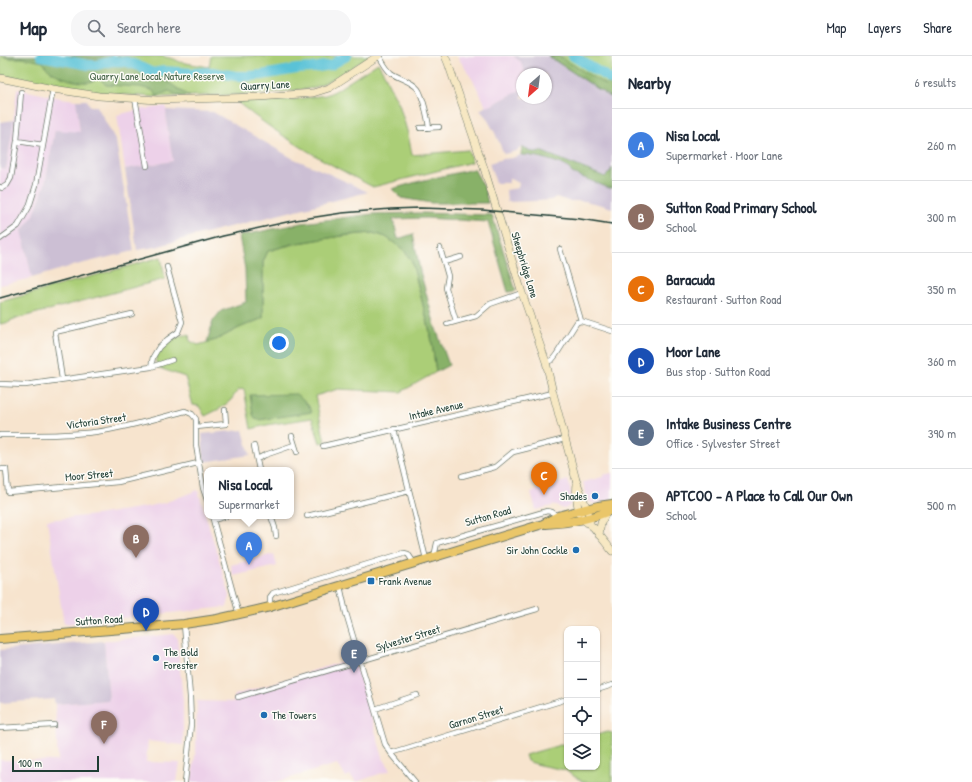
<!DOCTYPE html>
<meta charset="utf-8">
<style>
:root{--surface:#fff;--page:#f6f6f7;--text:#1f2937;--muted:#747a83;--line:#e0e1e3;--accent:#db2777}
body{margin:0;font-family:"Patrick Hand",sans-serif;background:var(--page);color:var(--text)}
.controls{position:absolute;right:12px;bottom:12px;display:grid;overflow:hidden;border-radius:8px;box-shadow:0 1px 3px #0004}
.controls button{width:36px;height:36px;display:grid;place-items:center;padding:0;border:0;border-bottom:1px solid var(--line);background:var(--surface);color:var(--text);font:20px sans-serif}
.compass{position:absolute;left:516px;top:12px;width:36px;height:36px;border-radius:50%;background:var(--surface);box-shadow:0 1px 3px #0004;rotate:208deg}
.scale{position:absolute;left:12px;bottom:10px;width:87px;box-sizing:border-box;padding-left:4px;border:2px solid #1f3d34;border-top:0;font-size:11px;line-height:14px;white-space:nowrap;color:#1f3d34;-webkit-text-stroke:3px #fdfcf7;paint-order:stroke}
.you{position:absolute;left:279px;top:287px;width:14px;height:14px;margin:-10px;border:3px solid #fff;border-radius:50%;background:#1a73e8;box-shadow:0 0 0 6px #1a73e833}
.badge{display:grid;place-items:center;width:26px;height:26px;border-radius:50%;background:var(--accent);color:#fff;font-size:13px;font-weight:700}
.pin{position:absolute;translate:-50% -33px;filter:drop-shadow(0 1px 2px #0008)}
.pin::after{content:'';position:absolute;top:21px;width:14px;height:12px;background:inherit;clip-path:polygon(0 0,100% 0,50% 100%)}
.popup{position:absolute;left:204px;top:411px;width:90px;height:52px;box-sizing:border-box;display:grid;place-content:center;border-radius:8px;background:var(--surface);filter:drop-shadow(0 1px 3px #0005);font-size:13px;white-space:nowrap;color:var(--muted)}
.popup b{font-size:15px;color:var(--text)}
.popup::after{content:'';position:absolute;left:50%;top:100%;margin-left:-8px;border:8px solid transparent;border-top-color:var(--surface)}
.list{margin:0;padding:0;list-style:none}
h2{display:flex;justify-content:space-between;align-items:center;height:52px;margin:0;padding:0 16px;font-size:17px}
h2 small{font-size:13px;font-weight:400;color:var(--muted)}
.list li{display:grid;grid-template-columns:26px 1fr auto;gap:12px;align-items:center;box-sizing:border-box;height:72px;padding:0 16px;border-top:1px solid var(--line)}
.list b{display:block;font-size:15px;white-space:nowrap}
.list p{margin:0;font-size:13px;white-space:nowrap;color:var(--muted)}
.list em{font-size:13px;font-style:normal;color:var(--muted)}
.icon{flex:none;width:22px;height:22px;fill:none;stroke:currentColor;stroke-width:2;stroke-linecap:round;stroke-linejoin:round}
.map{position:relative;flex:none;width:612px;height:726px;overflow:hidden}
header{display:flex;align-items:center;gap:24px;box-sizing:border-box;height:56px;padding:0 20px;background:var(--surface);border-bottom:1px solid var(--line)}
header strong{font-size:19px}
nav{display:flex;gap:22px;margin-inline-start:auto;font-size:14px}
.search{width:280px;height:36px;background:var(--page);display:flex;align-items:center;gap:10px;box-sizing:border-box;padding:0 14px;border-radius:16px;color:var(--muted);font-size:15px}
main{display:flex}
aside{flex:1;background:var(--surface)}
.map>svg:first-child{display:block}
</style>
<header>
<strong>Map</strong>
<div class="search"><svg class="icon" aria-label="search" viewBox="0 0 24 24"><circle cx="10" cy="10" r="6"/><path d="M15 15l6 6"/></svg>Search here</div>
<nav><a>Map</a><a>Layers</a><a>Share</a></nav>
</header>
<main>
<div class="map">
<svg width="612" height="726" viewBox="0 0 612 726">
<rect width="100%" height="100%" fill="#fdfcf7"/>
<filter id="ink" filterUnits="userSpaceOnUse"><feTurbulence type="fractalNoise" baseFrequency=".025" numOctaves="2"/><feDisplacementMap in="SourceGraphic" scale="8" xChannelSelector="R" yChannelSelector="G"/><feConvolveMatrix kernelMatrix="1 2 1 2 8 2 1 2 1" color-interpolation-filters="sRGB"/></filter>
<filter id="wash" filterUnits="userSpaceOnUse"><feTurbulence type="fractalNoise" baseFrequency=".012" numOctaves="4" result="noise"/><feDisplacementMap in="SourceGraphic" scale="16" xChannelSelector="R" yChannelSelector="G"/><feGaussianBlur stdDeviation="0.9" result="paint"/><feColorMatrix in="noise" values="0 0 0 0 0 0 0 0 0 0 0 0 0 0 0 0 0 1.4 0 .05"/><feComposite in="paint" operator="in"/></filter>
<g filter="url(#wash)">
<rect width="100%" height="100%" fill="#f7e4ce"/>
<path fill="#edd1e9" d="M457,0H513L521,6L523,13L528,18H522V33L490,50H486L474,26Z
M17,33L61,42L76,44L80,77L55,74L45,128L34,159L22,174L32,222L0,229V112L6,113L11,84Z
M166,50L167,70L173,105L125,113L117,59L141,53H148Z
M612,417V443L595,448L588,445L583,426L603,421V419Z
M568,424L572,442V447L568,451L564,453L561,452L556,449L536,454L531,436Z
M198,434L230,540L227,551L64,568L47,464L96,459L145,451L164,447Z
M274,498L277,510L233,520L231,509Z
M174,578L177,582L183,645V689L148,685L146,706L180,707L177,726H0V704L58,705L55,648L109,644L104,585Z
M354,602L383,702L391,714L356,726L350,719L346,721L337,708L276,726H191L196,694L197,645L233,646L235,639Z"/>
<path fill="#ccbfd4" d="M513,0H548L612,42V112L610,116L605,121L540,95V97H534L528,95L522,91L516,95L504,98L495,77L486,61L480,54L486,50H490L522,33V42H546V18H528L523,13L521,6Z
M76,44H87L90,50H97L116,85L134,195L72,210L32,222L22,174L34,159L45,128L55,74L80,76Z
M166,54L213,56L292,102L323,115L368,136L193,180L156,191L137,194L125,113L173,105L167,70Z
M14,64L6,113L0,112V66Z
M525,98L548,103L563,108L609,132H612V152L602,149L585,145H568L556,141L551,144L536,145L507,146L506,134L518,132L519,127L509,122V127H496L489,107L503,103L512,102L521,99Z
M243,374L250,399L204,406L202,378Z
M104,585L109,644L55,648L54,643L0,647V594Z"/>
<path fill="#abce77" stroke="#658656" d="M0,0H161L174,3L180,6L209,11L211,0H265V1L267,0H369L353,11L335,22L314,32L263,38L157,41L98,37L57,31L0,19Z
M548,0H612V42Z
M378,7L386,21L388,27L399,48L408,78L412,99L468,94L472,106L373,131C325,106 278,80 236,45L290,44L326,39L335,35Z
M373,177L386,181L404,194L412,206L431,280L436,316L401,336L338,333L315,340L325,386L320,387L312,362L267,369L251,373L244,333L238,334L231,344L221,352L205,360L199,350L193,349L185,321L159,312C159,311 156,307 156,306C154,295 170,283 180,280C183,279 186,279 189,279L190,285L198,289L216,284L239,272L263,262V206L268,195C302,185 337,180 373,177Z
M161,201L165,223L11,264L10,266L0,268V246Z
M608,676L612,677V726H583L565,714L539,709L527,705L525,699L567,687V711H597V679Z"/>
<path fill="#88b168" stroke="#54774e" d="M2,0H119L120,3H86L82,10L88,13L122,7L132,10L168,26L190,41L179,40L169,35L157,40L152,34L140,31L106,29L99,22C87,32 60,22 49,14C46,12 45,9 43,6C36,5 29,3 22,2C15,2 9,3 2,0Z
M548,0H559L606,29L611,26L612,27V42Z
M522,91L528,93V95L539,97L540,95L605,121L610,116L612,112V132H609L572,117C571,116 570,113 568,112C562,106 529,98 521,99Z
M474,113L484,131L488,147H431L401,142L392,133L420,125Z
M421,157L492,159L516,235L508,236L488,166L426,162L393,163L398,183L413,178L420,215L435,270L449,309L436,316L431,280L412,206L404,194L386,181L373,177L348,179L292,188L268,195L263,206V262L239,272L216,284L207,286L213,265L221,255L246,246L245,213L239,180L302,167L373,158Z
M296,338L308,349L312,356L259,364L255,363L253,358L250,339Z"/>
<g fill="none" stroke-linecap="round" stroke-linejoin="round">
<path stroke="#5ac2d7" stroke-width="10" d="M41,0L89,9H97L113,5L127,6L136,9L153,17L164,15L193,17L212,16L236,20H249L262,19L297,13L313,12L331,9L347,0
M573,0L612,24"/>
</g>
</g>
<g filter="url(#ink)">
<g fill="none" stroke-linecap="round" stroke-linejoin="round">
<g stroke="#6b776a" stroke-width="6">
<path id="street" d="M379,0C383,6 386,13 391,17C399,23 412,25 418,33C423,40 428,63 429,72
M135,42L147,110
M420,72L439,71
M17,85L43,89
M0,131L2,132L7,129L11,122L17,85L21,36
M0,183L18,170L29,151L36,129L53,33
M440,192L448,220L446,232L456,265
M560,193L580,261L581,265
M444,206L461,201
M447,268L476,260L490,248L522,237
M546,306L552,304L556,299L577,266L581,265L612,275
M151,311L153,301L159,291L168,283L178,276L182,266L167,211
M62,323L55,276L132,258
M0,328L25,329L151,311L172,304
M196,371L226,368L225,354
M394,373L426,503
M0,379C32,379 63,380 95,376C125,372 155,363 185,355L192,358L196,363V389L203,432L207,444
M292,380L297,396
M254,390L259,414
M323,390L553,337
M257,403L265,399L294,389
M0,413H6L8,436L118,426L198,407
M462,420L495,411L513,396L565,383
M212,460L239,559
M271,460L275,472L276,480
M307,460L409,435
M213,464L227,460
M434,501L437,487L440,486L547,455L552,456L558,461
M340,530L346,557L385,688L391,697L415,726
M270,551V541L273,537L404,497L408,498L414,507
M184,568L190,641L191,668L185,726
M597,634L612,629
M238,641L537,553
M375,653L417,639
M0,672L54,669
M391,697L567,643"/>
</g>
<g stroke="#6b776a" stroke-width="8">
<path id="secondary" d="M445,0L448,7L484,112L522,237L546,306L553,337L576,424L587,453L590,462V468
M0,22L53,33L99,40L157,44L259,41L313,37L329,32L378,0
M577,427C576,437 576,456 584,464C587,467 591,469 594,472C600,480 606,487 612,495
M599,479L601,467L606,457"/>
</g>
<g stroke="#6b776a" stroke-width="10">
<path id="highway" d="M546,468C568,467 591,463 612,454
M0,583L184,568L217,563L270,551L296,543L543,468L558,460L598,450L612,448"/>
</g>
<use href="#street" stroke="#fff" stroke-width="4.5"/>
<use href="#secondary" stroke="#f7e8c3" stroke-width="7"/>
<use href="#highway" stroke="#eac669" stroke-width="8"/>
<path stroke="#1f3d34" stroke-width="1.5" d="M0,242L223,180L296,164L342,157L391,153L420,152L482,154L580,163L612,168"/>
</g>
</g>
<g fill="#1f6fb2" stroke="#fdfcf7" stroke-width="1.5">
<circle cx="595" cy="440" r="4"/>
<circle cx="576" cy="494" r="4"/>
<rect x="367" y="521" width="8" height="8" rx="2"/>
<circle cx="156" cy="602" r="4"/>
<circle cx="264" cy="659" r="4"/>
</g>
<g text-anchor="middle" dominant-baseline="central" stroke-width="3" stroke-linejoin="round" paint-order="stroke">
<g font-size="11" fill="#426145" stroke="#fdfcf7">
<text x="157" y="20">Quarry Lane Local Nature Reserve</text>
</g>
<g font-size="11" fill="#1f3d34" stroke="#fdfcf7">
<text transform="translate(265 29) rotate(-3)">Quarry Lane</text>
<text transform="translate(525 209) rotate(73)">Sheepbridge Lane</text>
<text transform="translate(436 354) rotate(-13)">Intake Avenue</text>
<text transform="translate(96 365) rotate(-8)">Victoria Street</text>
<text transform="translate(89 419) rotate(-5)">Moor Street</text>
<text transform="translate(488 460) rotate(-16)">Sutton Road</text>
<text transform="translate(99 564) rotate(-4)">Sutton Road</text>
<text transform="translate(408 582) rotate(-17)">Sylvester Street</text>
<text transform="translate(476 661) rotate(-17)">Garnon Street</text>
</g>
<g font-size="11" fill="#1f3d34" stroke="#fdfcf7" text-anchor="start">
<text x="587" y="440" text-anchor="end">Shades</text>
<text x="568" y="494" text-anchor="end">Sir John Cockle</text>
<text x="379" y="525">Frank Avenue</text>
<text x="164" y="596">The Bold<tspan x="164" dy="13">Forester</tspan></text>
<text x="272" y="659">The Towers</text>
</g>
</g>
</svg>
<div class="controls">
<button>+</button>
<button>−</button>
<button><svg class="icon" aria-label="locate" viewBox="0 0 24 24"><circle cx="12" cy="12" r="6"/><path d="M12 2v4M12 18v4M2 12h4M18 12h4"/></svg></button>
<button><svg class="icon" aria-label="layers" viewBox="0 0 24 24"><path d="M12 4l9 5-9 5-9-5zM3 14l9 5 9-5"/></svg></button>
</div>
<svg class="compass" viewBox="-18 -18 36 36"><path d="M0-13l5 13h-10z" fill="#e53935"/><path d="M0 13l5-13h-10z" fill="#747a83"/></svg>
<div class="scale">100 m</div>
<div class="you"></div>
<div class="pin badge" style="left:249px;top:509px;background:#3f7fe0">A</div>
<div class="popup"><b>Nisa Local</b>Supermarket</div>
<div class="pin badge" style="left:136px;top:502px;background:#8d6e63">B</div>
<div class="pin badge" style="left:544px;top:439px;background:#e8710a">C</div>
<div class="pin badge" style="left:146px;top:575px;background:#1a4fb4">D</div>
<div class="pin badge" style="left:354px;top:617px;background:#5c6f8a">E</div>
<div class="pin badge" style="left:104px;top:688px;background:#8d6e63">F</div>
</div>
<aside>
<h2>Nearby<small>6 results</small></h2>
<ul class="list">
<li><span class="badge" style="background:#3f7fe0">A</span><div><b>Nisa Local</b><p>Supermarket · Moor Lane</p></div><em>260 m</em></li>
<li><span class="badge" style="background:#8d6e63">B</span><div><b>Sutton Road Primary School</b><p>School</p></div><em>300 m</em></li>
<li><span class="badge" style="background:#e8710a">C</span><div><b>Baracuda</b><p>Restaurant · Sutton Road</p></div><em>350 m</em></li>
<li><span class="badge" style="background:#1a4fb4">D</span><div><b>Moor Lane</b><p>Bus stop · Sutton Road</p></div><em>360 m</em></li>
<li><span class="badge" style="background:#5c6f8a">E</span><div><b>Intake Business Centre</b><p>Office · Sylvester Street</p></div><em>390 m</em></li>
<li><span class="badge" style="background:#8d6e63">F</span><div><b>APTCOO - A Place to Call Our Own</b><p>School</p></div><em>500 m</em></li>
</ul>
</aside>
</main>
